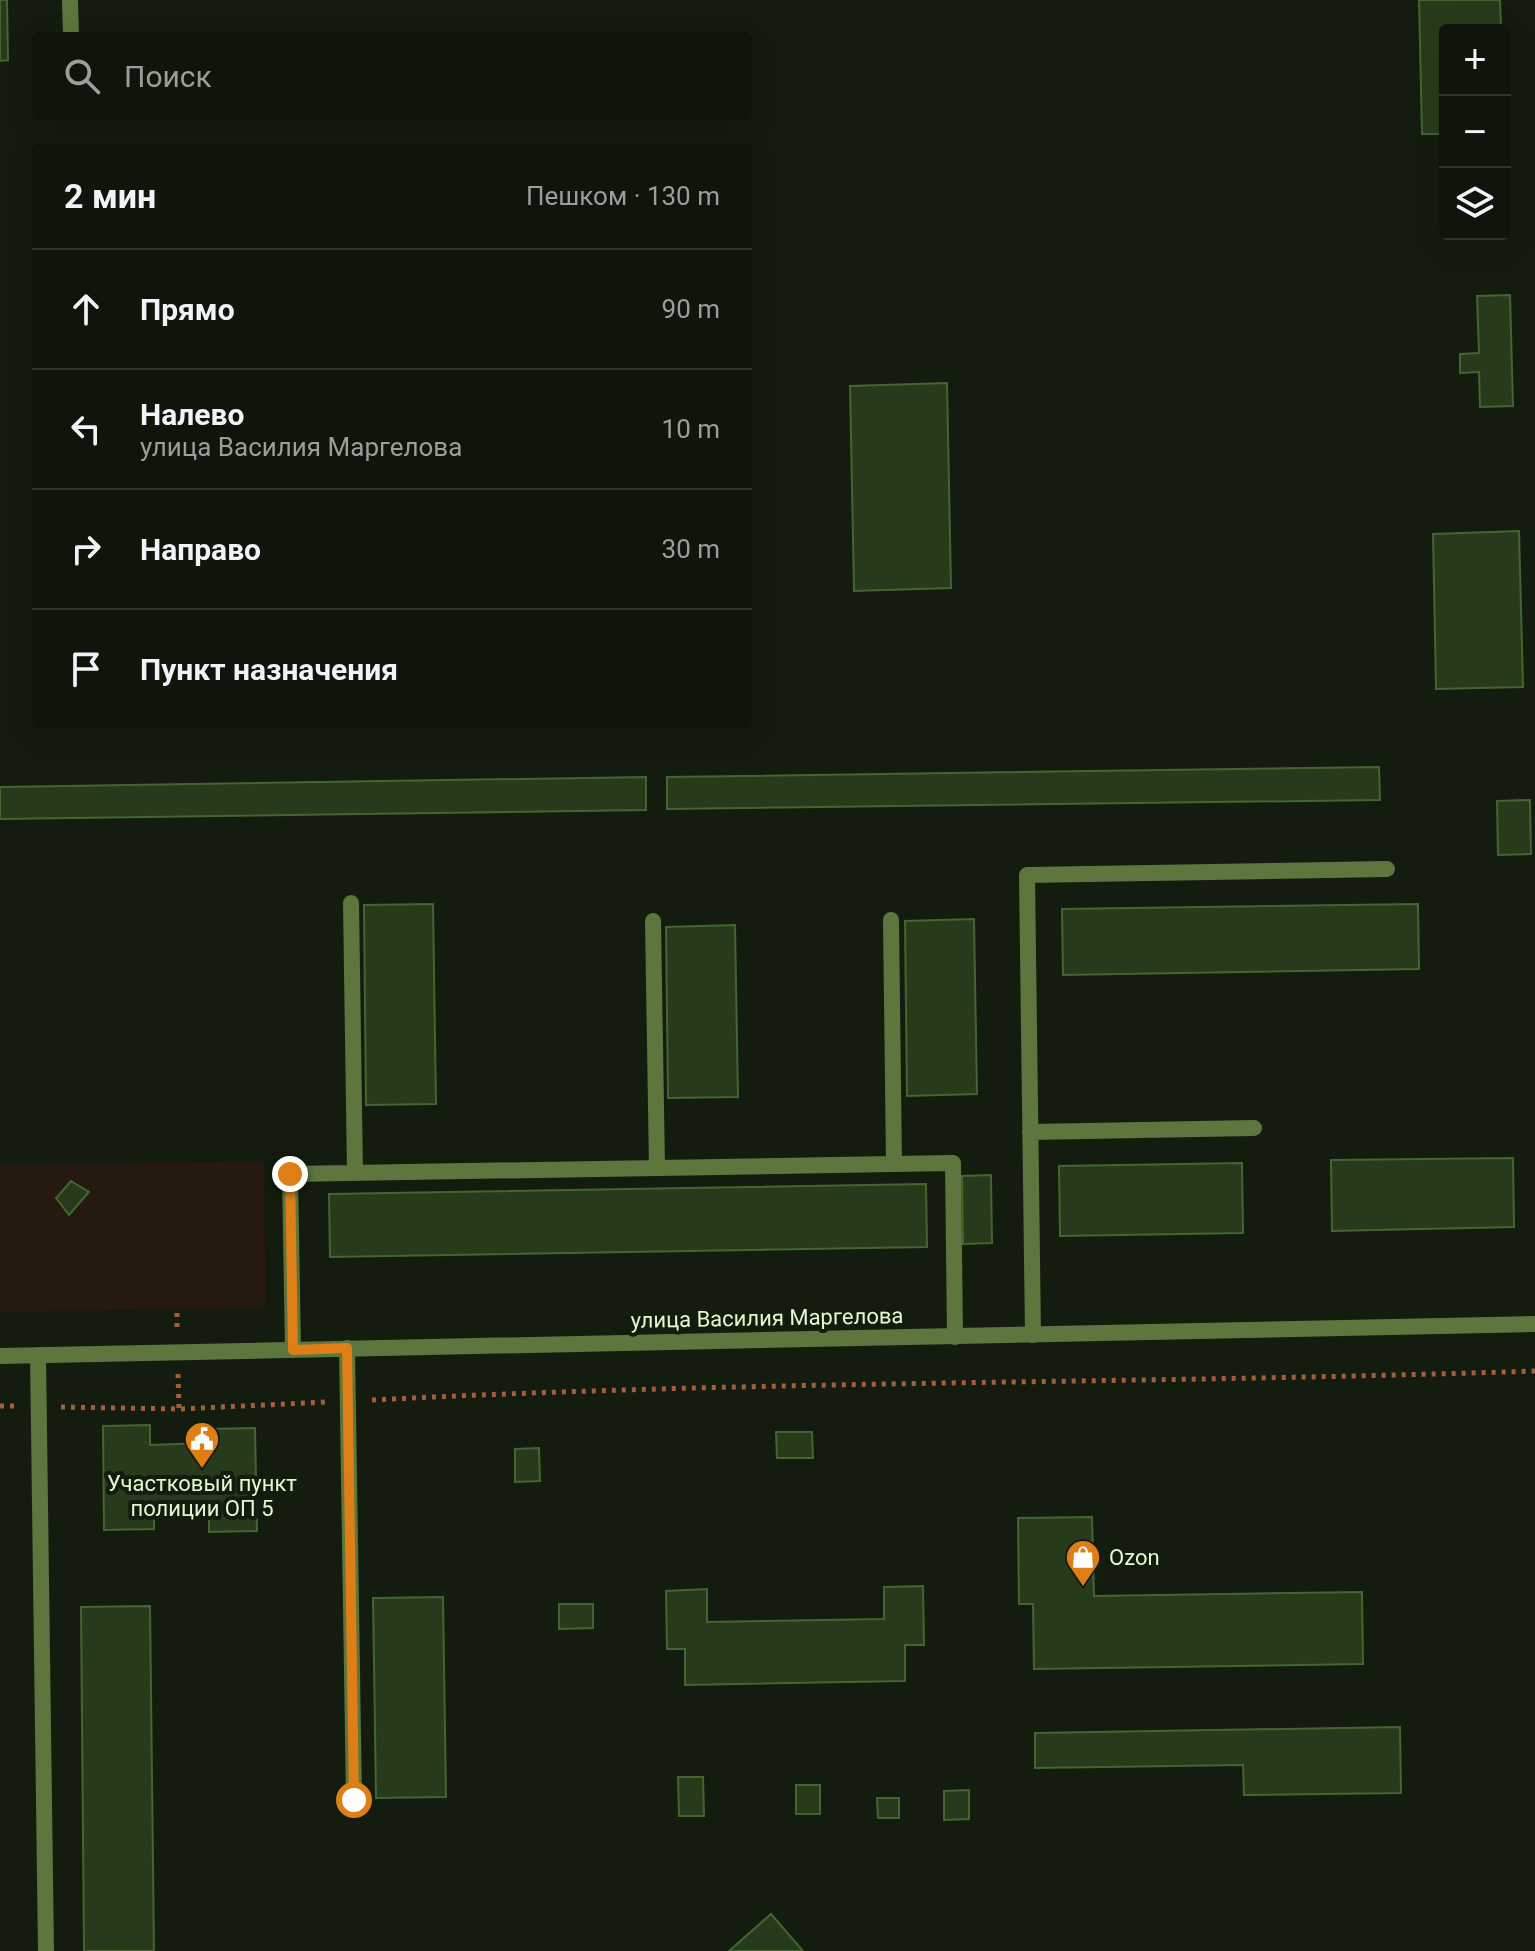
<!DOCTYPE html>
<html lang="ru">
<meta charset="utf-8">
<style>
:root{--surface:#0e150a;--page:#1c2218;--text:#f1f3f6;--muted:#9b9f9c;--line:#2e342b}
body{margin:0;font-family:Roboto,sans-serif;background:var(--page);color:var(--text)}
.controls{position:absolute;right:24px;top:24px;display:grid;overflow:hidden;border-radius:8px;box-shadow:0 8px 32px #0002}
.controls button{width:72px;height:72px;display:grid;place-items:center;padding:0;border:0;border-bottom:2px solid var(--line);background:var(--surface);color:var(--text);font:40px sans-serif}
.stop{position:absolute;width:24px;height:24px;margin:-18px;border:6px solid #dd7e17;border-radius:50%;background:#fff}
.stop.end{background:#dd7e17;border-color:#fff;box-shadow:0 2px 8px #0008}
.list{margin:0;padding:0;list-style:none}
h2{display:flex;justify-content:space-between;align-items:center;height:104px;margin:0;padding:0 32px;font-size:34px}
h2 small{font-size:26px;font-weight:400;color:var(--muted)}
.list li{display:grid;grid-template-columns:52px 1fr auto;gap:24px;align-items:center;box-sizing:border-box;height:120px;padding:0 32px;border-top:2px solid var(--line)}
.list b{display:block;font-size:30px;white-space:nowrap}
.list p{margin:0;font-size:26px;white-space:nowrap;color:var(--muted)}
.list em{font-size:26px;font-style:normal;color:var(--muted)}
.icon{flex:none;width:44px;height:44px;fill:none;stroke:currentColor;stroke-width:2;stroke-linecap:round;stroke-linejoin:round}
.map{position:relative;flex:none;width:1535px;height:1951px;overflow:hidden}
.search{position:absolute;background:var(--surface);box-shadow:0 8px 32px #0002;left:32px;top:32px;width:720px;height:88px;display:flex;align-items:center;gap:20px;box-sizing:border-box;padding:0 28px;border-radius:8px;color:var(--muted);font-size:30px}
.panel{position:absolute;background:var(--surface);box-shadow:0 8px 32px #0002;left:32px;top:144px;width:720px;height:584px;border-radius:8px}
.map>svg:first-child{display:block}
</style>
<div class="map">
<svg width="1535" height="1951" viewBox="0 0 1535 1951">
<rect width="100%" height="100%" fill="#131c0e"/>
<path fill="#251911" d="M264,1161L266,1308L0,1312V1165Z"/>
<path fill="#273b1c" stroke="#446530" stroke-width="2" d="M0,0H7L8,60L0,61Z
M1419,0H1500L1501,30H1445V134H1422Z
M1510,295L1513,406L1480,407L1479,372L1460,373V354L1479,353L1477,296Z
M947,383L951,588L854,591L850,386Z
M1519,531L1523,687L1436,689L1433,534Z
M1379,767L1380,800L667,809V777Z
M646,777V810L0,819V787Z
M1530,800L1531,854L1498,855L1497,801Z
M433,904L436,1104L366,1105L364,905Z
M1418,904L1419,969L1063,975L1062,909Z
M974,919L977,1094L907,1096L905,921Z
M735,925L738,1097L668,1098L666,927Z
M1513,1158L1514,1227L1332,1231L1331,1160Z
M1242,1163L1243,1233L1060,1236L1059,1166Z
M991,1175L992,1243L963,1244L962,1176Z
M71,1181L89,1192L69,1215L56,1198Z
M926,1184L927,1247L330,1257L329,1194Z
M150,1425V1445L204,1443V1429L255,1428L257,1531L209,1532V1512H154V1529L104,1530L103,1426Z
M776,1432H812L813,1458H777Z
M539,1448L540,1481L515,1482V1449Z
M1092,1517L1094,1596L1362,1592L1363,1664L1034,1669L1033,1604H1019L1018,1518Z
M923,1586L924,1645H905V1681L685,1685V1649H667L666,1591L707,1589V1622L884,1619V1587Z
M443,1597L446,1797L376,1798L373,1598Z
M559,1604H593V1628L559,1629Z
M150,1606L154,1951H84L81,1607Z
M1400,1727L1401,1793L1244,1795L1243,1765L1035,1768V1733Z
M678,1777H703L704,1816H679Z
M796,1785H820V1814H796Z
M969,1790V1819L944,1820V1791Z
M877,1798H899V1818H878Z
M771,1914L803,1951H729Z"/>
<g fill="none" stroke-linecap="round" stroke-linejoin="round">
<path stroke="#a35f39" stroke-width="5" stroke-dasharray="4 6" stroke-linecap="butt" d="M177,1313V1328
M178,1374L179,1409
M372,1400C760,1380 1148,1384 1535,1371
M0,1406H15
M61,1407L179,1409L327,1402"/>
<path stroke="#5c763d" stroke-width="16" d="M70,0L71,36
M351,903L355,1173
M891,920L894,1164
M653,921L657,1168
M1030,1132L1254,1128
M1033,1335L1027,875L1387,869
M347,1348L354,1800
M293,1350L290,1174L953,1163L955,1337
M38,1355L46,1951"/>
<path stroke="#5c763d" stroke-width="16" d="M0,1356L1535,1324"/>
</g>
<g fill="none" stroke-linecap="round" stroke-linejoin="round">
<path stroke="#dd7e17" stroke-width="10" d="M290,1174L293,1350L347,1348L354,1800"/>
</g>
<defs>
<g id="civic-pin" transform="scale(1.8)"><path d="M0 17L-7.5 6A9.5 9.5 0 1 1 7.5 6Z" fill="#dd7e17" stroke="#131c0e"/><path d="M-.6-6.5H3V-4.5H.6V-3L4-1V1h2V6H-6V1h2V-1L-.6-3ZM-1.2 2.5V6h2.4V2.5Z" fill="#fff"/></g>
<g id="shop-pin" transform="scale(1.8)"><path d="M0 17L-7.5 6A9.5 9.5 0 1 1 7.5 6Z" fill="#dd7e17" stroke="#131c0e"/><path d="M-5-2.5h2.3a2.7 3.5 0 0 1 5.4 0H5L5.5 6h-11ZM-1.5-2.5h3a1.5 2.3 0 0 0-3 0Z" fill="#fff"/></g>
</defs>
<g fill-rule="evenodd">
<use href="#civic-pin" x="202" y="1439"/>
<use href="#shop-pin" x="1083" y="1557"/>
</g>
<g text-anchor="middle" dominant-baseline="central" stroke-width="8" stroke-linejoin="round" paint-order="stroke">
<g font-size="22" fill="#e2face" stroke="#131c0e">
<text transform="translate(767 1318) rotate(-1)">улица Василия Маргелова</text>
</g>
<g font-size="22" fill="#e2face" stroke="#131c0e">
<text x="202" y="1483">Участковый пункт<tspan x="202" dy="25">полиции ОП 5</tspan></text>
<text x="1109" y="1557" text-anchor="start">Ozon</text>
</g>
</g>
</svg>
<div class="controls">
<button>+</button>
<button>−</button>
<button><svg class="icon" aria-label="layers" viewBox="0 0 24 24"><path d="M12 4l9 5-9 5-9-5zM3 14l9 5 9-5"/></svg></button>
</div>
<div class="stop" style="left:354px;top:1800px"></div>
<div class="stop end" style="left:290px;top:1174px"></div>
<div class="search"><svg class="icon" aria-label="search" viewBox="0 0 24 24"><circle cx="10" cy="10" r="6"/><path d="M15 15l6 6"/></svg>Поиск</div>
<section class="panel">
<h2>2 мин<small>Пешком · 130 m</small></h2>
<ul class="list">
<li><svg class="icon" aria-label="ahead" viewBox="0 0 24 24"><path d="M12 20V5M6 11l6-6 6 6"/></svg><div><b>Прямо</b></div><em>90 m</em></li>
<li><svg class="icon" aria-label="left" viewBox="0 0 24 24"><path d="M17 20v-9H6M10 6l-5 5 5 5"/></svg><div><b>Налево</b><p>улица Василия Маргелова</p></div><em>10 m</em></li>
<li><svg class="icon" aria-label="right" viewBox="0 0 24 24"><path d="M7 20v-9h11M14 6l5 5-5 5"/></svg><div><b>Направо</b></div><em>30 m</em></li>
<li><svg class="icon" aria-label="arrive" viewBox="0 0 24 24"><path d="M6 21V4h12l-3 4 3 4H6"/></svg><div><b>Пункт назначения</b></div></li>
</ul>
</section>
</div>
